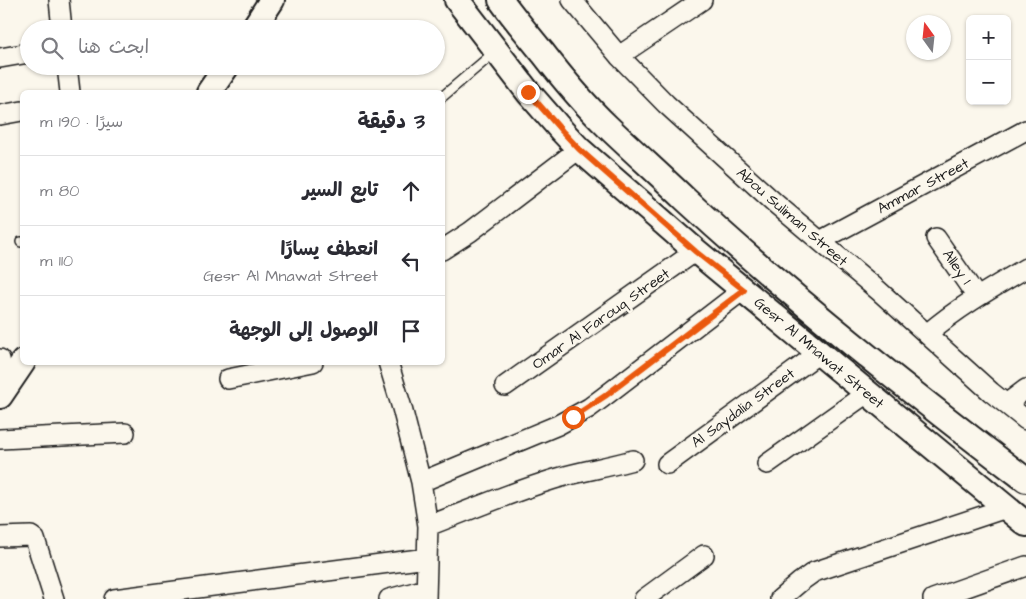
<!DOCTYPE html>
<html lang="ar">
<meta charset="utf-8">
<style>
:root{--surface:#fff;--page:#f2f2f3;--text:#2b2b33;--muted:#7c7c81;--line:#e1e1e2}
body{margin:0;font-family:"Architects Daughter","Playpen Sans Arabic",sans-serif;background:var(--page);color:var(--text);direction:rtl}
.controls{position:absolute;right:15px;top:15px;display:grid;overflow:hidden;border-radius:8px;box-shadow:0 1px 4px #0004}
.controls button{width:45px;height:45px;display:grid;place-items:center;padding:0;border:0;border-bottom:1px solid var(--line);background:var(--surface);color:var(--text);font:25px sans-serif}
.compass{position:absolute;left:906px;top:15px;width:45px;height:45px;border-radius:50%;background:var(--surface);box-shadow:0 1px 4px #0004;rotate:345deg}
.stop{position:absolute;width:15px;height:15px;margin:-11px;border:4px solid #ea580c;border-radius:50%;background:#fff}
.stop.end{background:#ea580c;border-color:#fff;box-shadow:0 1px 5px #0008}
.list{margin:0;padding:0;list-style:none}
h2{display:flex;justify-content:space-between;align-items:center;height:65px;margin:0;padding:0 20px;font-size:21px}
h2 small{font-size:16px;font-weight:400;color:var(--muted)}
.list li{display:grid;grid-template-columns:32px 1fr auto;gap:15px;align-items:center;box-sizing:border-box;height:70px;padding:0 20px;border-top:1px solid var(--line)}
.list b{display:block;font-size:19px;white-space:nowrap}
.list p{margin:0;font-size:16px;white-space:nowrap;color:var(--muted)}
.list em{font-size:16px;font-style:normal;color:var(--muted)}
.icon{flex:none;width:28px;height:28px;fill:none;stroke:currentColor;stroke-width:2;stroke-linecap:round;stroke-linejoin:round}
.map{position:relative;flex:none;width:1026px;height:599px;overflow:hidden;direction:ltr}
.search{position:absolute;background:var(--surface);box-shadow:0 1px 4px #0004;left:20px;top:20px;width:425px;height:55px;display:flex;align-items:center;gap:12px;box-sizing:border-box;padding:0 18px;border-radius:28px;color:var(--muted);font-size:19px}
.panel{position:absolute;background:var(--surface);box-shadow:0 1px 4px #0004;left:20px;top:90px;width:425px;height:275px;border-radius:8px;direction:rtl}
.map>svg:first-child{display:block}
</style>
<div class="map">
<svg width="1026" height="599" viewBox="0 0 1026 599">
<rect width="100%" height="100%" fill="#fbf7ec"/>
<filter id="ink" filterUnits="userSpaceOnUse"><feTurbulence type="fractalNoise" baseFrequency=".02" numOctaves="2"/><feDisplacementMap in="SourceGraphic" scale="10" xChannelSelector="R" yChannelSelector="G"/><feConvolveMatrix kernelMatrix="1 2 1 2 8 2 1 2 1" color-interpolation-filters="sRGB"/></filter>
<g filter="url(#ink)">
<g fill="none" stroke-linecap="round" stroke-linejoin="round">
<g stroke="#1c1c1c" stroke-width="12">
<path id="service" d="M442,97L496,51
M21,242H22"/>
</g>
<g stroke="#1c1c1c" stroke-width="22">
<path id="minor" d="M59,0L62,29
M572,0L619,56L666,104L776,204L879,291L991,392L1026,420
M619,56L702,0
M0,58L29,53
M67,66L70,92
M0,115L22,111
M936,238L977,297
M820,241L1026,130
M442,250L470,232L579,149
M927,334C957,308 992,288 1026,268
M0,359L5,388
M388,362L402,408L421,482L428,526L426,599
M228,379L313,362
M505,386L696,251
M1006,404L1026,389
M0,439L125,433
M667,464L819,353
M767,464L867,393
M421,482L558,425L589,408L605,396L743,290
M428,526C470,510 514,491 558,478C582,471 608,467 633,460
M0,537L31,536L35,539L54,599
M114,599L427,558
M389,599L426,589
M644,599L704,555
M780,599L800,582L814,572L1006,508
M933,599L1026,566"/>
</g>
<g stroke="#1c1c1c" stroke-width="28">
<path id="tertiary" d="M457,0L528,92L562,131L579,149L696,251L1026,524
M501,0C514,18 529,36 543,53C563,79 584,104 608,127C633,151 660,175 685,199C793,299 909,391 1026,480
M253,29L272,0
M209,92L227,66
M0,396L23,362"/>
</g>
<use href="#service" stroke="#fbf7ec" stroke-width="9"/>
<use href="#minor" stroke="#fbf7ec" stroke-width="19"/>
<use href="#tertiary" stroke="#fbf7ec" stroke-width="24"/>
</g>
</g>
<g fill="none" stroke-linecap="round" stroke-linejoin="round" filter="url(#ink)">
<path stroke="#ea580c" stroke-width="6" d="M528,92L562,131L579,149L696,252L744,290L605,396L573,417"/>
</g>
<g text-anchor="middle" dominant-baseline="central" stroke-width="5" stroke-linejoin="round" paint-order="stroke">
<g font-size="15" fill="#1c1c1c" stroke="#fbf7ec">
<text transform="translate(923 186) rotate(-28)">Ammar Street</text>
<text transform="translate(792 217) rotate(41)">Abou Suliman Street</text>
<text transform="translate(957 267) rotate(55)">Alley 1</text>
<text transform="translate(601 319) rotate(-35)">Omar Al Farouq Street</text>
<text transform="translate(819 353) rotate(40)">Gesr Al Mnawat Street</text>
<text transform="translate(743 408) rotate(-36)">Al Saydalia Street</text>
</g>
</g>
</svg>
<div class="controls">
<button>+</button>
<button>−</button>
</div>
<svg class="compass" viewBox="-18 -18 36 36"><path d="M0-13l5 13h-10z" fill="#e53935"/><path d="M0 13l5-13h-10z" fill="#7c7c81"/></svg>
<div class="stop" style="left:573px;top:417px"></div>
<div class="stop end" style="left:528px;top:92px"></div>
<div class="search"><svg class="icon" aria-label="search" viewBox="0 0 24 24"><circle cx="10" cy="10" r="6"/><path d="M15 15l6 6"/></svg>ابحث هنا</div>
<section class="panel">
<h2>3 دقيقة<small>سيرًا · 190 m</small></h2>
<ul class="list">
<li><svg class="icon" aria-label="ahead" viewBox="0 0 24 24"><path d="M12 20V5M6 11l6-6 6 6"/></svg><div><b>تابع السير</b></div><em>80 m</em></li>
<li><svg class="icon" aria-label="left" viewBox="0 0 24 24"><path d="M17 20v-9H6M10 6l-5 5 5 5"/></svg><div><b>انعطف يسارًا</b><p>Gesr Al Mnawat Street</p></div><em>110 m</em></li>
<li><svg class="icon" aria-label="arrive" viewBox="0 0 24 24"><path d="M6 21V4h12l-3 4 3 4H6"/></svg><div><b>الوصول إلى الوجهة</b></div></li>
</ul>
</section>
</div>
